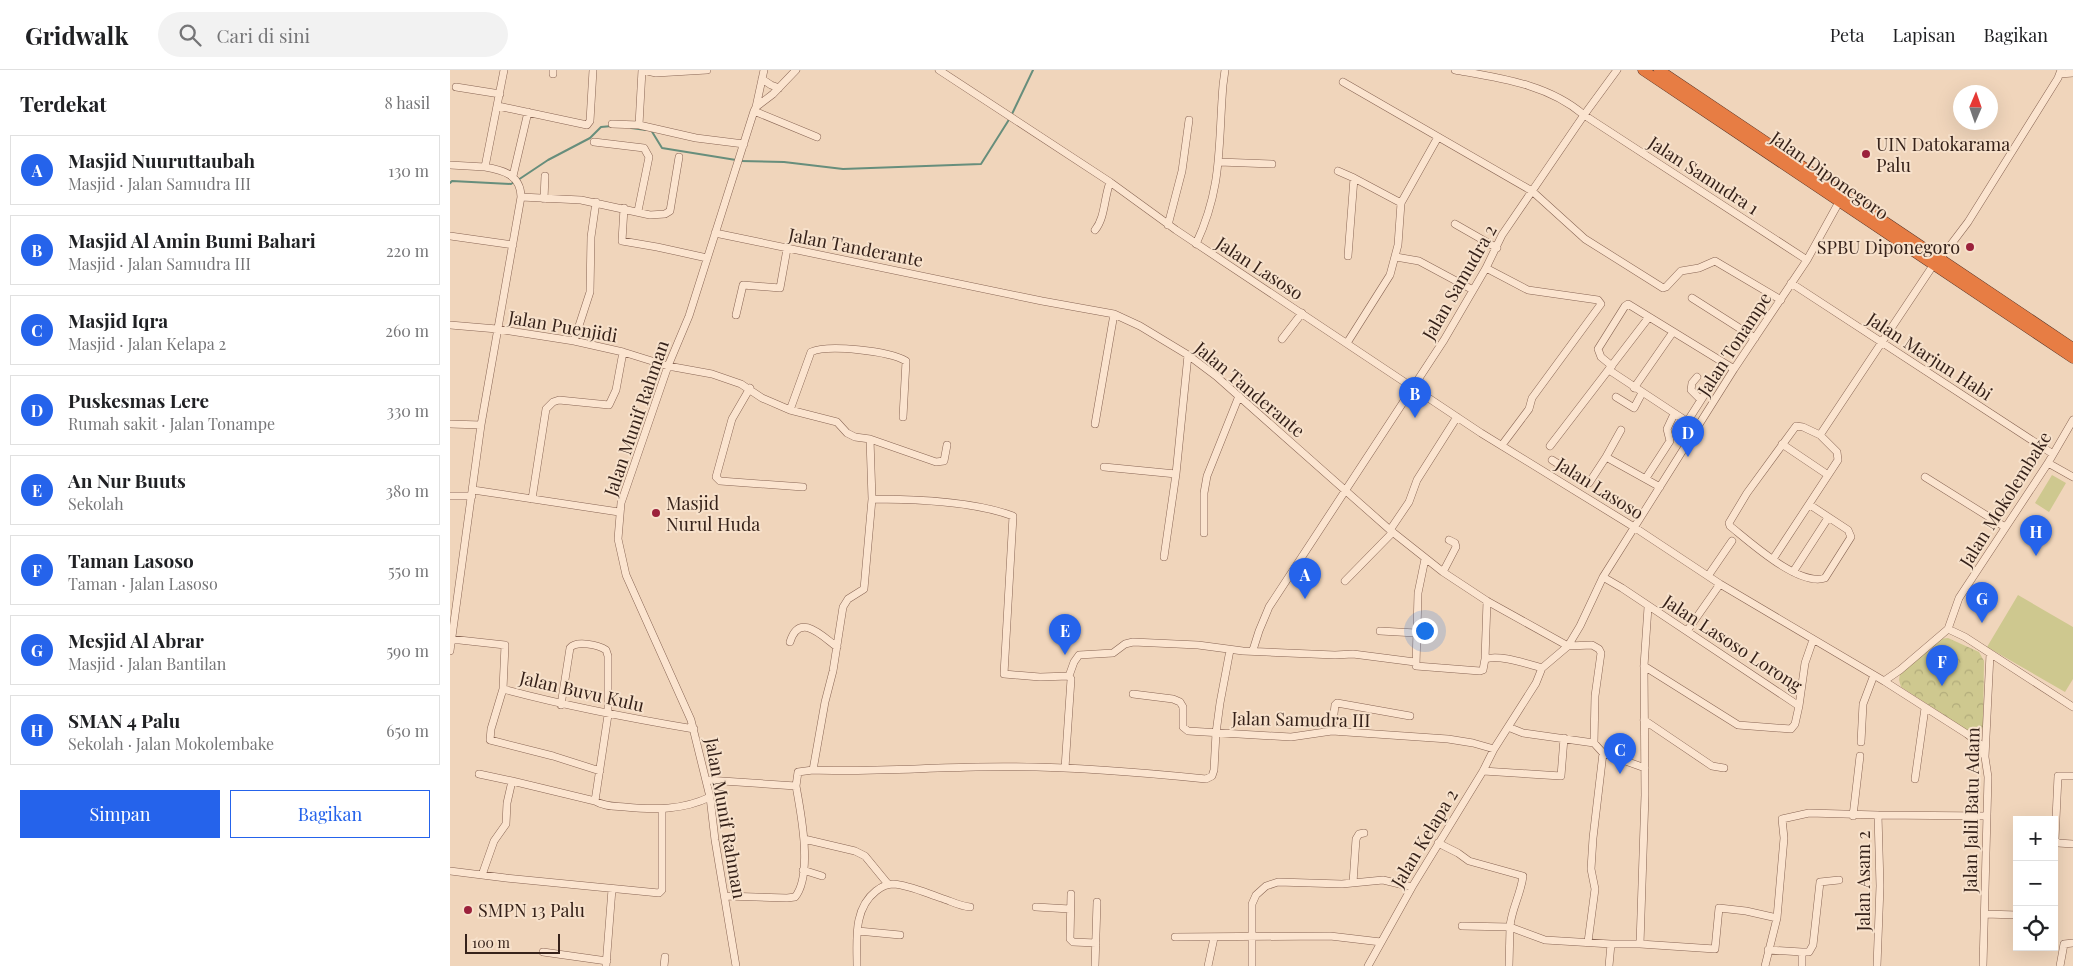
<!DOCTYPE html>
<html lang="id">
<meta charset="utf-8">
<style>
:root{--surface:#fff;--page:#f2f2f2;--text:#202124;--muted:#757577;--line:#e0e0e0;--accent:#2563eb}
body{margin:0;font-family:"Playfair Display",serif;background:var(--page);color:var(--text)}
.controls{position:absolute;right:15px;bottom:15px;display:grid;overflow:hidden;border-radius:0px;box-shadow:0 5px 20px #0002}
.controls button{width:45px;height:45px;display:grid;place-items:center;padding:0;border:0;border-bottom:1px solid var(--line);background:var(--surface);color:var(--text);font:25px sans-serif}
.compass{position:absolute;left:1503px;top:15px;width:45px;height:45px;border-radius:50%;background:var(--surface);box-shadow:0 5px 20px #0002;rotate:2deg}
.scale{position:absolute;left:15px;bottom:12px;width:95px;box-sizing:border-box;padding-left:5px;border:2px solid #36221a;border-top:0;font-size:14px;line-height:18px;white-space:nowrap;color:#36221a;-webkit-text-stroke:4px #f7e1cb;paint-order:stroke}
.you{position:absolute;left:974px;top:560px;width:18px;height:18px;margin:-12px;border:4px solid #fff;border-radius:50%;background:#1a73e8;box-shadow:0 0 0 8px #1a73e833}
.badge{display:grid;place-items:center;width:32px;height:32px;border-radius:50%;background:var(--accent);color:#fff;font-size:16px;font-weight:700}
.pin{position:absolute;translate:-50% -41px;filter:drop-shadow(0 1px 2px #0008)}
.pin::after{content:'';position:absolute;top:26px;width:18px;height:15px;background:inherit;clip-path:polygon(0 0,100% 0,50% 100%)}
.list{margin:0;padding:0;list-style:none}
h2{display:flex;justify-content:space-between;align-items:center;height:65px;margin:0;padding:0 20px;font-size:21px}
h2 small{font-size:16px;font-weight:400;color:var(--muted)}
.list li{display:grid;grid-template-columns:32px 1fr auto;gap:15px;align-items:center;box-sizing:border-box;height:70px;margin:0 10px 10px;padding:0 10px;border:1px solid var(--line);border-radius:0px}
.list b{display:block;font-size:19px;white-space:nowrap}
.list p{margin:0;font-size:16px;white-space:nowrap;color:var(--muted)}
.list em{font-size:16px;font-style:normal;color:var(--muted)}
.actions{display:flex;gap:10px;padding:15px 20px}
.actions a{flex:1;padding:11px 0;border:1px solid var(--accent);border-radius:0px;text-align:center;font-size:18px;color:var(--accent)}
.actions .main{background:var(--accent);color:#fff}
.icon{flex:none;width:28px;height:28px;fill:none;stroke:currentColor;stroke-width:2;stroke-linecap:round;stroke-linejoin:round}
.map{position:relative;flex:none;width:1623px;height:896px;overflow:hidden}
header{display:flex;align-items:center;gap:30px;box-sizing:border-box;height:70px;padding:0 25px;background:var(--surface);border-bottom:1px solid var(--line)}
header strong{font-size:24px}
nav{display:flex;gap:28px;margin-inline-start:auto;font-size:18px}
.search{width:350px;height:45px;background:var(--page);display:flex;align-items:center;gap:12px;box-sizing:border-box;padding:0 18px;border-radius:28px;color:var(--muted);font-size:19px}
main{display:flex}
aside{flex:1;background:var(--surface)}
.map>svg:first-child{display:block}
</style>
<header>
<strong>Gridwalk</strong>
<div class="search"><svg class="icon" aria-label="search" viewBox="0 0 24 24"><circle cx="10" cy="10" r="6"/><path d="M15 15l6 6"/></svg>Cari di sini</div>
<nav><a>Peta</a><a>Lapisan</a><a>Bagikan</a></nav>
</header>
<main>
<aside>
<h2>Terdekat<small>8 hasil</small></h2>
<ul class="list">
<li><span class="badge">A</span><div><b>Masjid Nuuruttaubah</b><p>Masjid · Jalan Samudra III</p></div><em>130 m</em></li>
<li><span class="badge">B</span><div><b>Masjid Al Amin Bumi Bahari</b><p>Masjid · Jalan Samudra III</p></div><em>220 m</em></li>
<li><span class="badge">C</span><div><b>Masjid Iqra</b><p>Masjid · Jalan Kelapa 2</p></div><em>260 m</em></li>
<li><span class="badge">D</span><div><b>Puskesmas Lere</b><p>Rumah sakit · Jalan Tonampe</p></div><em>330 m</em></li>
<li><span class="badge">E</span><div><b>An Nur Buuts</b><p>Sekolah</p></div><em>380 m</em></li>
<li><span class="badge">F</span><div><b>Taman Lasoso</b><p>Taman · Jalan Lasoso</p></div><em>550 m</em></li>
<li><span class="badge">G</span><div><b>Mesjid Al Abrar</b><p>Masjid · Jalan Bantilan</p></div><em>590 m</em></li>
<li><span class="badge">H</span><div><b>SMAN 4 Palu</b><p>Sekolah · Jalan Mokolembake</p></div><em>650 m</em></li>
</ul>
<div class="actions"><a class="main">Simpan</a><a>Bagikan</a></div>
</aside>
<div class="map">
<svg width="1623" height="896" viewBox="0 0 1623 896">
<defs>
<pattern id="park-crowns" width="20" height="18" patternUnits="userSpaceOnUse" patternTransform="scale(1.25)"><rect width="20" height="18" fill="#cec88f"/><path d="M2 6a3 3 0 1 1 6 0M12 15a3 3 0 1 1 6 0" fill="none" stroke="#b2ac7b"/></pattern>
</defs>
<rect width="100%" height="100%" fill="#f0d5bb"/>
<path fill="url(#park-crowns)" d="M1498,568L1529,582L1534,591L1533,657L1528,663L1523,664L1451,617L1449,610L1450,603L1489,569Z"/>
<path fill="#cec88f" d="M1602,405L1616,413L1599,442L1585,433Z
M1568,525L1623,557V609L1615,622L1537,577Z"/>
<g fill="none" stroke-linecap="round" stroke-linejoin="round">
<path stroke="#678e7c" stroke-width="2" d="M562,44L583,0
M181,58L196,60
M201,60L212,78L286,90
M290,91L334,92L393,99L531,94L560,48
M68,110L98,90L140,68L151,57L162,56
M0,113L2,111L61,114L64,112"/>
<g stroke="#886554" stroke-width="8">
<path id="minor" d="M193,0L206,3L257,0
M489,0L660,112L726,160L1031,363L1184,457L1270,514L1434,611L1517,664L1529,673L1535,687
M1005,0C1050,8 1098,14 1134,45L1357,190
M103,4V0
M1610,4L1623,3
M312,9L321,15L329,18
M893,12L1082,121L1135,169L1213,218L1216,217L1231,201L1249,198L1265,191L1331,230
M6,17L50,24
M48,36L137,55L140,51L143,0
M306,37L314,0
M304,41L367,67
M162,54L189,55L246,68L294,74
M189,55L192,0
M144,72L194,78L199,87L188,141
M769,92L822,94
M0,95L35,97
M888,101L904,108
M63,106L78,42
M71,127L131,130L200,145L215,144L220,141L229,87
M94,129L95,106
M174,138L172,171L207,177L257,188
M1005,154L1047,178
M718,155L732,101L739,50
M645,160C655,148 654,128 660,112
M265,163L592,231L664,244L690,256L738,285L766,306L940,460L993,502L1037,531L1118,576L1142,575L1149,579L1151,583L1145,626L1144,673
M0,166L63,175
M746,174C773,116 768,76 773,15L775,0
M898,186L904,108L951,133
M946,187L969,191L1023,220
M1490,189L1518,152L1608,8L1611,0
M1036,198L1078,220L1148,230L1151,234L1082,328L1079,339L1052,375
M1341,213L1603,384
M1242,228L1305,268
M286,245L293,215L330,218L337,179
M0,255L47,259L124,271L173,282L218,296L262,304L291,314L312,328L340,340L387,352L397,363L405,367L420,369L486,392L494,391L497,375
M832,269L852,243
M124,271L140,222L141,167L146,132
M897,273L940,205L948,175L951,133L988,67
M1162,296L1151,287L1148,279L1175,236L1178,234L1284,299
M1159,300L1247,358
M1247,307L1242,313L1241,320L1251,330
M300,318L282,349L266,407L270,411L353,417
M1184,318L1223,262
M1166,327L1184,338L1192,323
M340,340L361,282C378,274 439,281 456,291L453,347
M1237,352L1274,294
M0,354L31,355
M645,354L664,244
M1171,360L1156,387L1210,417
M1332,374L1378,405
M1100,376L1199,247
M1102,390L1139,413L1156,387
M1598,393L1623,407
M654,397L726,404
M1475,407L1555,457
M1196,408L1220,371L1217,359L1224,344
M23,420L169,442
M0,426H22
M82,429L96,339L103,332L109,330L159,335L166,320L173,282
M422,429C465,429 523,431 563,446L554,604L590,607L619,606L621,609L615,698
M1360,435L1398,460L1401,467L1375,508C1349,517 1300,472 1280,456L1279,453L1297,423L1346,356L1353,357L1370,365
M940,460L959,432L967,410L1007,347
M754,463V423L757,406L789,326
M714,487L726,404L738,285
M975,489L968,523L966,596L1030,601L1033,600L1035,589C1050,584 1077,594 1092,598
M1323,489L1388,390L1387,382L1370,365L1484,194
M993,502L1006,477L1005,473L999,470
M1343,502L1378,448
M1258,506L1282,471
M1153,507L1284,299L1357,190L1389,132
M895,511L943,462
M1498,559L1515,567L1623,637
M930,561L966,563
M1237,561L1270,514
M0,569L55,575L53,619C116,636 179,648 244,659
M340,572C349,542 371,565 387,577
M803,580L809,561L819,537L994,270L1036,198L1052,165L1134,45L1167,0
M0,581L31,355L71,127C71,105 53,100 35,97L54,0
M1035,589L1037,531
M1194,596L1288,655L1341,659L1345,654L1349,636
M619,606L624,592L629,585L663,583L675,574L683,572L748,575L793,581L885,585L903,584L965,592
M1434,611L1450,600L1498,559L1509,528L1598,393L1623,350
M53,619L41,659L40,670L103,686L150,701
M683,624L723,629L730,632L733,637V657L738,661L841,667L882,661L998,669L1023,673L1044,679
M111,635L120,578C126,570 149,575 156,580L158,586V645L145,731C155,737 165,736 175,737C205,740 233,740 260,727
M1194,650L1262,696L1274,698
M1058,657L1073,663L1144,673L1153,683L1195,698
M882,661L885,635L887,633L960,646
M1411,672L1413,634L1424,605
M363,700C417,702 471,698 526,697C602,695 680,701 756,709L762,706L764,700L766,663L770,633L780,580
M1033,701L1111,706L1114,668
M29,704L62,711
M1623,706H1608L1605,770L1608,773L1623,774
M1465,709L1475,638
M257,710L346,716C351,743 363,805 345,827L337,828L275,826
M346,716L348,702L363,700L375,632L383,601L393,537L398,529L414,519L422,429L420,369
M1403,746L1410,686
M354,769L405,781L415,786L438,814
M988,773L1008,783L1019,791L1073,806C1071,824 1061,840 1060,857L1012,856
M353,800L372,806
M0,801L56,808L209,823L212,820V740
M32,805L44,771L56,754L57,733L62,711L145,731
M903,813L906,769L909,764L914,763
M621,824L620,869L623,872L646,873
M586,837L620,839
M1535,844L1567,845
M408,861L450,865
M725,867L880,866L931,872
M1138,872L1145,819L1141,799L1143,768L1153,683
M1190,874L1265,879L1269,838L1296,841L1327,848
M1318,880L1352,882V896
M93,882L157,891
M1352,882H1359L1363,875L1370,812L1389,810
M156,896L162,819
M214,896L215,887
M286,896L265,770L260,727L241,650L176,505L168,469L171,433L218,296L239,246L304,41L306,37L323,24L346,0
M407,896C407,870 403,839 426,821C431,817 436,814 443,814C459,815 476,823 491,828C501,831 509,836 520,837
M645,896L647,832
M758,896L764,868
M802,896V834L806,825L816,816L828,812L892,814L933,810L962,817
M918,896L962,817L1033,701L1044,679L1086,613L1092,598L1118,576L1130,556L1153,507L1172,518L1349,636L1355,593L1363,570
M1059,896L1060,857L1095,870L1161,874
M1159,896L1161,874H1190L1195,725L1194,596L1198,537
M1315,896L1327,848L1334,768L1332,749L1359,743L1428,745
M1427,896L1430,816L1428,745L1537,746
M1533,896L1538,707L1535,687L1540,584
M1610,896L1614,874L1623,873"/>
</g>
<g stroke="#553429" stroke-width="11">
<path id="highway" d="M1193,0L1623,288
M1209,0L1623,278"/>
</g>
<use href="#minor" stroke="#fbe4cf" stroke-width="7"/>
<use href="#highway" stroke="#e77d44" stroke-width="10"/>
</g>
<g fill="#9b213b" stroke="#f7e1cb" stroke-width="2">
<circle cx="1416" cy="84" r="5"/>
<circle cx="1520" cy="177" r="5"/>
<circle cx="206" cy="443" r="5"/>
<circle cx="18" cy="840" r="5"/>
</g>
<g text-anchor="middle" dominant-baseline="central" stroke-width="4" stroke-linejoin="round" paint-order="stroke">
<g font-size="18" fill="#36221a" stroke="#f7e1cb" text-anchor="start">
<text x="1426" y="74">UIN Datokarama<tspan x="1426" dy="21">Palu</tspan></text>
<text x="1510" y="177" text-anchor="end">SPBU Diponegoro</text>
<text x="216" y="433">Masjid<tspan x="216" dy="21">Nurul Huda</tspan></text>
<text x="28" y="840">SMPN 13 Palu</text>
</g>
<g font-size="18" fill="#36221a" stroke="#f7e1cb">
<text transform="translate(1254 105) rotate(33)">Jalan Samudra 1</text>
<text transform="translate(1380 105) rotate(35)">Jalan Diponegoro</text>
<text transform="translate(406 177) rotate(11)">Jalan Tanderante</text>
<text transform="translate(810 198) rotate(33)">Jalan Lasoso</text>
<text transform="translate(1009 212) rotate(-60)">Jalan Samudra 2</text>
<text transform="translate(113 256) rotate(10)">Jalan Puenjidi</text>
<text transform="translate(1284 274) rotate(-57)">Jalan Tonampe</text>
<text transform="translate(1480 286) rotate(33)">Jalan Marjun Habi</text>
<text transform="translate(800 319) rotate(40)">Jalan Tanderante</text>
<text transform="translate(186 348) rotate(-71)">Jalan Munif Rahman</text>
<text transform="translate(1150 418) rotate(32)">Jalan Lasoso</text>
<text transform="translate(1555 429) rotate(-58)">Jalan Mokolembake</text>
<text transform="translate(1283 573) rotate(33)">Jalan Lasoso Lorong</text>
<text transform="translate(132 621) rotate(13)">Jalan Buvu Kulu</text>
<text transform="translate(851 649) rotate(1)">Jalan Samudra III</text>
<text transform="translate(1521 740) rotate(-89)">Jalan Jalil Batu Adam</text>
<text transform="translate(276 748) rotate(80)">Jalan Munif Rahman</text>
<text transform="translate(974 768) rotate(-59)">Jalan Kelapa 2</text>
<text transform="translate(1413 811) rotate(-90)">Jalan Asam 2</text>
</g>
</g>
</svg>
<div class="controls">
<button>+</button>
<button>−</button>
<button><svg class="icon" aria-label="locate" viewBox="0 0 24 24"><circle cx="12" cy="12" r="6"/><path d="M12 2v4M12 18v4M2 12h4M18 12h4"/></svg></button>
</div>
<svg class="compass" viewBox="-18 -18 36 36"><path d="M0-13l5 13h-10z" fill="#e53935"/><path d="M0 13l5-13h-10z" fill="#757577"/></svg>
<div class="scale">100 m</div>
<div class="you"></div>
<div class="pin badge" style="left:855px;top:529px">A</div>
<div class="pin badge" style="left:965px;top:348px">B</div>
<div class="pin badge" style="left:1170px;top:704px">C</div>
<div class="pin badge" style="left:1238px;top:387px">D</div>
<div class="pin badge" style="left:615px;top:585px">E</div>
<div class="pin badge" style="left:1492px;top:616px">F</div>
<div class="pin badge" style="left:1532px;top:553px">G</div>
<div class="pin badge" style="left:1586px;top:486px">H</div>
</div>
</main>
